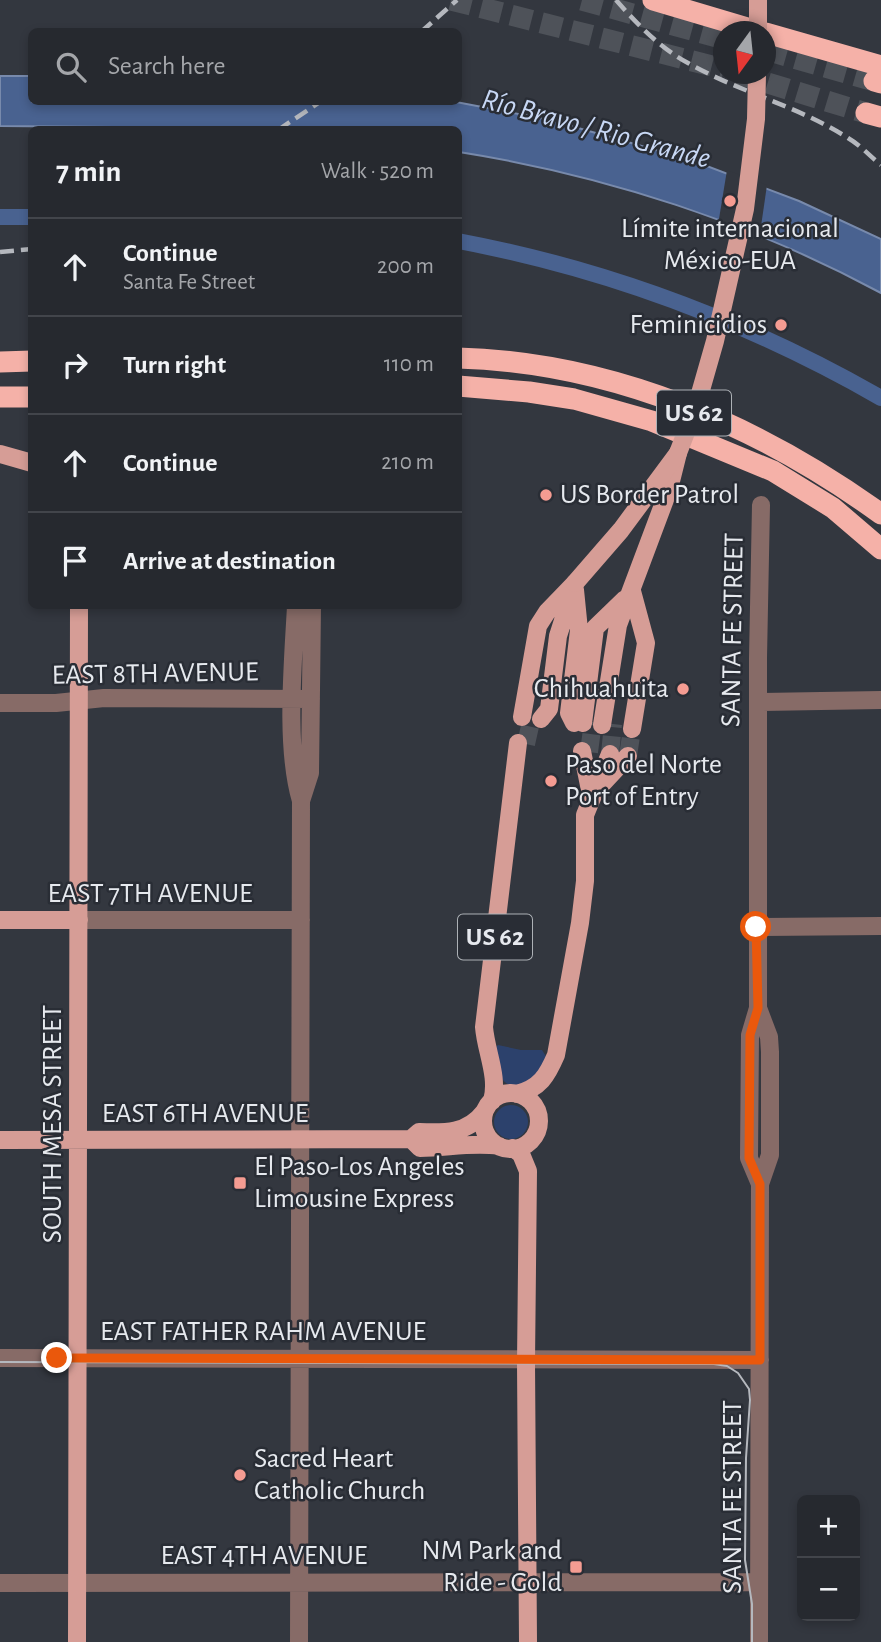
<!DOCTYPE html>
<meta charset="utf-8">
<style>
:root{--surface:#26292f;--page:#2e3137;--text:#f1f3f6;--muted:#a4a6aa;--line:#42454b}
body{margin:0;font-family:"Alegreya Sans",sans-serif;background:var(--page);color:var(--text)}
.controls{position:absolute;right:21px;bottom:21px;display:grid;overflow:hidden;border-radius:10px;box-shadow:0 4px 10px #0003}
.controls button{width:63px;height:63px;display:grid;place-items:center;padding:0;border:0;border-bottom:2px solid var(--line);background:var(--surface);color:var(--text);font:35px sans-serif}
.compass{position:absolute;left:713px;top:21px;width:63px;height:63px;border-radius:50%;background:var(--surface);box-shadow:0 4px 10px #0003;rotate:195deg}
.stop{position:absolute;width:21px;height:21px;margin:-16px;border:5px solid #ea580c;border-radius:50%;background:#fff}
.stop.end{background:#ea580c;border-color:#fff;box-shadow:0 2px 7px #0008}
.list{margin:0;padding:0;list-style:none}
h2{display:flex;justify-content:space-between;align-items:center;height:91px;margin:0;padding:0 28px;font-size:30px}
h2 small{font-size:23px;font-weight:400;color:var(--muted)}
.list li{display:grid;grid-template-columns:46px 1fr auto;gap:21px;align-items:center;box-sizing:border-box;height:98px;padding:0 28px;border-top:2px solid var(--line)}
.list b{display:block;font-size:26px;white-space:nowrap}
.list p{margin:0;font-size:23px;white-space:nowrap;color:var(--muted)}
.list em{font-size:23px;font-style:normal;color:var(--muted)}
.icon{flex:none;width:38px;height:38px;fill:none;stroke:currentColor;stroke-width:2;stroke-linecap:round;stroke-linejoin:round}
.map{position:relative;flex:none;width:881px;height:1642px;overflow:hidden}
.search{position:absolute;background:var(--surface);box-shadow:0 4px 10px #0003;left:28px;top:28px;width:434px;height:77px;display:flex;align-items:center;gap:18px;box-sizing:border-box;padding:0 24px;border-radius:10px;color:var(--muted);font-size:26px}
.panel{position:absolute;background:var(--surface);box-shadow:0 4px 10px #0003;left:28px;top:126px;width:434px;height:483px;border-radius:10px}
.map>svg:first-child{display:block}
</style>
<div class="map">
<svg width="881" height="1642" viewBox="0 0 881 1642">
<rect width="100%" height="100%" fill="#33373f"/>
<path fill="#2c416c" d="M498,1045L521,1050H542L547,1058L538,1077C531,1080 522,1085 516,1086C498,1087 495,1060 495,1048Z
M494 1122a17 17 0 1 1 34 0a17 17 0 1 1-34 0Z"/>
<path fill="#496290" stroke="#788aac" stroke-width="2" d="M0,76H31L32,102H456L550,120L691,160L799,201L881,239V293C751,223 605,175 459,152L458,130L0,126Z"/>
<path fill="#33373f" d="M727,170L767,185L759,240L718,225Z"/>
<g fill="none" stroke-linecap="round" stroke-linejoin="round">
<path stroke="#496290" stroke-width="16" d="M0,217H32
M458,241C607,269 750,323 881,398"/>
<path stroke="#4e5259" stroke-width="18" stroke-dasharray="18 9" stroke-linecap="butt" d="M526,744L532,717
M589,752L593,722
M610,754L613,724
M628,756L632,729"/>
<path stroke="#4e5259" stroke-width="21" stroke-dasharray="21 10" stroke-linecap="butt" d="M451,0L724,69
M582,0L724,39
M766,50L874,81
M738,74L866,113"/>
<path stroke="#876b67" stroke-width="18" d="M296,606C293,663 285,747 301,801L299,1642
M758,702L881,700
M0,703H56L104,698L311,699
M301,801L310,773L312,606
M79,920H301
M756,927L881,926
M758,1008L769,1037L770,1052V1155L760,1184L759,1642
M760,1184L749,1158L750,1035L758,1008V658L761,505
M0,1358L760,1360
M0,1583L759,1582"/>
<path stroke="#d69d96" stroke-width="18" d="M0,454L32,463
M522,717L538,626L547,612L575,583
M541,719L549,709L558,636L574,586
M574,723L569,713L579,630L575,590
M583,723L595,628L625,599
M602,725L618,625L669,489L678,453
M632,729L646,643L632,591
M582,751L591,795
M601,785L628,756
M0,920H79
M483 1121a28 28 0 1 1 56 0a28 28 0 1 1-56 0Z
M517,1094C540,1088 547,1076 556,1055L580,923L585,881V815L610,754
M492,1101C499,1077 486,1052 484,1027L518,743
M411,1139L420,1148C446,1148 473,1142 499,1146
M0,1140L411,1139L419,1132C445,1133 467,1134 484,1112
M513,1148L521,1154L528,1171L526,1363L528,1642
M77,1642L79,606"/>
<path stroke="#f5b1a8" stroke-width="21" d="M653,0L761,32
M766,33L881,66
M874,81L881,83
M866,113L881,117
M458,358C612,362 758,425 881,514
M0,362L32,361
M458,386L529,392L574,399L652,421L773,471L833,508L881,549
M0,397H32"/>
<path stroke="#b5b8be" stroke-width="2" d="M0,1362L714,1364L727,1366L738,1373L749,1389L750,1400L746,1458L745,1560L752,1604V1642"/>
<path stroke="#b5b8be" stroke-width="4.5" stroke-dasharray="14 7" stroke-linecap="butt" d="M616,0C637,24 660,48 688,63C739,92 798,106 848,138C860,145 870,156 881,165
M421,32L457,0
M278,130L320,102
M0,252L32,249"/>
<path stroke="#d69d96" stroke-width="18" d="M758,32V0
M575,583L621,530L678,453L697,404L715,341L745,209L756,119L757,74"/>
</g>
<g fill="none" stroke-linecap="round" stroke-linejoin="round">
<path stroke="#ea580c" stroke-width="9" d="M57,1358L760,1360V1184L749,1158L750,1035L758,1008L756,927"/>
</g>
<g fill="#f59c92" stroke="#292d35" stroke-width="2.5">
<circle cx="730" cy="201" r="7"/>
<circle cx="781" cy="325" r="7"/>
<circle cx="546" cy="495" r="7"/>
<circle cx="683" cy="689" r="7"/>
<circle cx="551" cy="781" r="7"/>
<rect x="233" y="1176" width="14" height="14" rx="3.5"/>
<circle cx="240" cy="1475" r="7"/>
<rect x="569" y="1560" width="14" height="14" rx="3.5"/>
</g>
<g text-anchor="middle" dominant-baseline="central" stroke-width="5" stroke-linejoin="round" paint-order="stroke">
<g fill="#292d35" stroke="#adb1b6" stroke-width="2">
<rect x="657" y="390.5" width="74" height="45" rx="5"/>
<rect x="458" y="914.5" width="74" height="45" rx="5"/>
</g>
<g font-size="26" font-weight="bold" fill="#e6e9ee">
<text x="694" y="413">US 62</text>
<text x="495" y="937">US 62</text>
</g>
<g font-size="28" fill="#e6e9ee" stroke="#292d35" text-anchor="start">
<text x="730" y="229" text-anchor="middle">Límite internacional<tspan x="730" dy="32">México-EUA</tspan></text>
<text x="767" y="325" text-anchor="end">Feminicidios</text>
<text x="560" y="495">US Border Patrol</text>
<text x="669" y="689" text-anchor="end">Chihuahuita</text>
<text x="565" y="765">Paso del Norte<tspan x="565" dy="32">Port of Entry</tspan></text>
<text x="254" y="1167">El Paso-Los Angeles<tspan x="254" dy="32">Limousine Express</tspan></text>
<text x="254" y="1459">Sacred Heart<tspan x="254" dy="32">Catholic Church</tspan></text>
<text x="562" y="1551" text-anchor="end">NM Park and<tspan x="562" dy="32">Ride - Gold</tspan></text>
</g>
<g font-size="28" fill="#e6e9ee" stroke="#292d35">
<text transform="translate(733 630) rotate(-89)">SANTA FE STREET</text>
<text transform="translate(155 674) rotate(-1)">EAST 8TH AVENUE</text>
<text x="150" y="894">EAST 7TH AVENUE</text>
<text x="205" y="1114">EAST 6TH AVENUE</text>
<text transform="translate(53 1124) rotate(-90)">SOUTH MESA STREET</text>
<text x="263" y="1332">EAST FATHER RAHM AVENUE</text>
<text transform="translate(733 1497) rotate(-90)">SANTA FE STREET</text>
<text x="264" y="1556">EAST 4TH AVENUE</text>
</g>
<g font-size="30" font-style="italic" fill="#c7d7f4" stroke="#292d35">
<text transform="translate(596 129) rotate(15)">Río Bravo / Rio Grande</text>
</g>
</g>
</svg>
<div class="controls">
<button>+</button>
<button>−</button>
</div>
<svg class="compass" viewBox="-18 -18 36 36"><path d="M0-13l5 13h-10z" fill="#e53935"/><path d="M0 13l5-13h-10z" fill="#a4a6aa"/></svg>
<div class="stop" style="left:756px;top:927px"></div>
<div class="stop end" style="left:57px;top:1358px"></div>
<div class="search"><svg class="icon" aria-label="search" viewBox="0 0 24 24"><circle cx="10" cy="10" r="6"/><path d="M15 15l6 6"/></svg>Search here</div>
<section class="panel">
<h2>7 min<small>Walk · 520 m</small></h2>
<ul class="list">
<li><svg class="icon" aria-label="ahead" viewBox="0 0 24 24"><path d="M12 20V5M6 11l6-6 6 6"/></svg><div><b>Continue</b><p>Santa Fe Street</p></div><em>200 m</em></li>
<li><svg class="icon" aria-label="right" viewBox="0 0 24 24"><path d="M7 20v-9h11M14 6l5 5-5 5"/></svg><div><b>Turn right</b></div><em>110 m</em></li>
<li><svg class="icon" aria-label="ahead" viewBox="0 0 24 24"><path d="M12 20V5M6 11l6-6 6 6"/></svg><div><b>Continue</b></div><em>210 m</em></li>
<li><svg class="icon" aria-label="arrive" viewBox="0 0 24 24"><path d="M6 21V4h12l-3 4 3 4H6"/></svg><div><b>Arrive at destination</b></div></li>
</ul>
</section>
</div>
